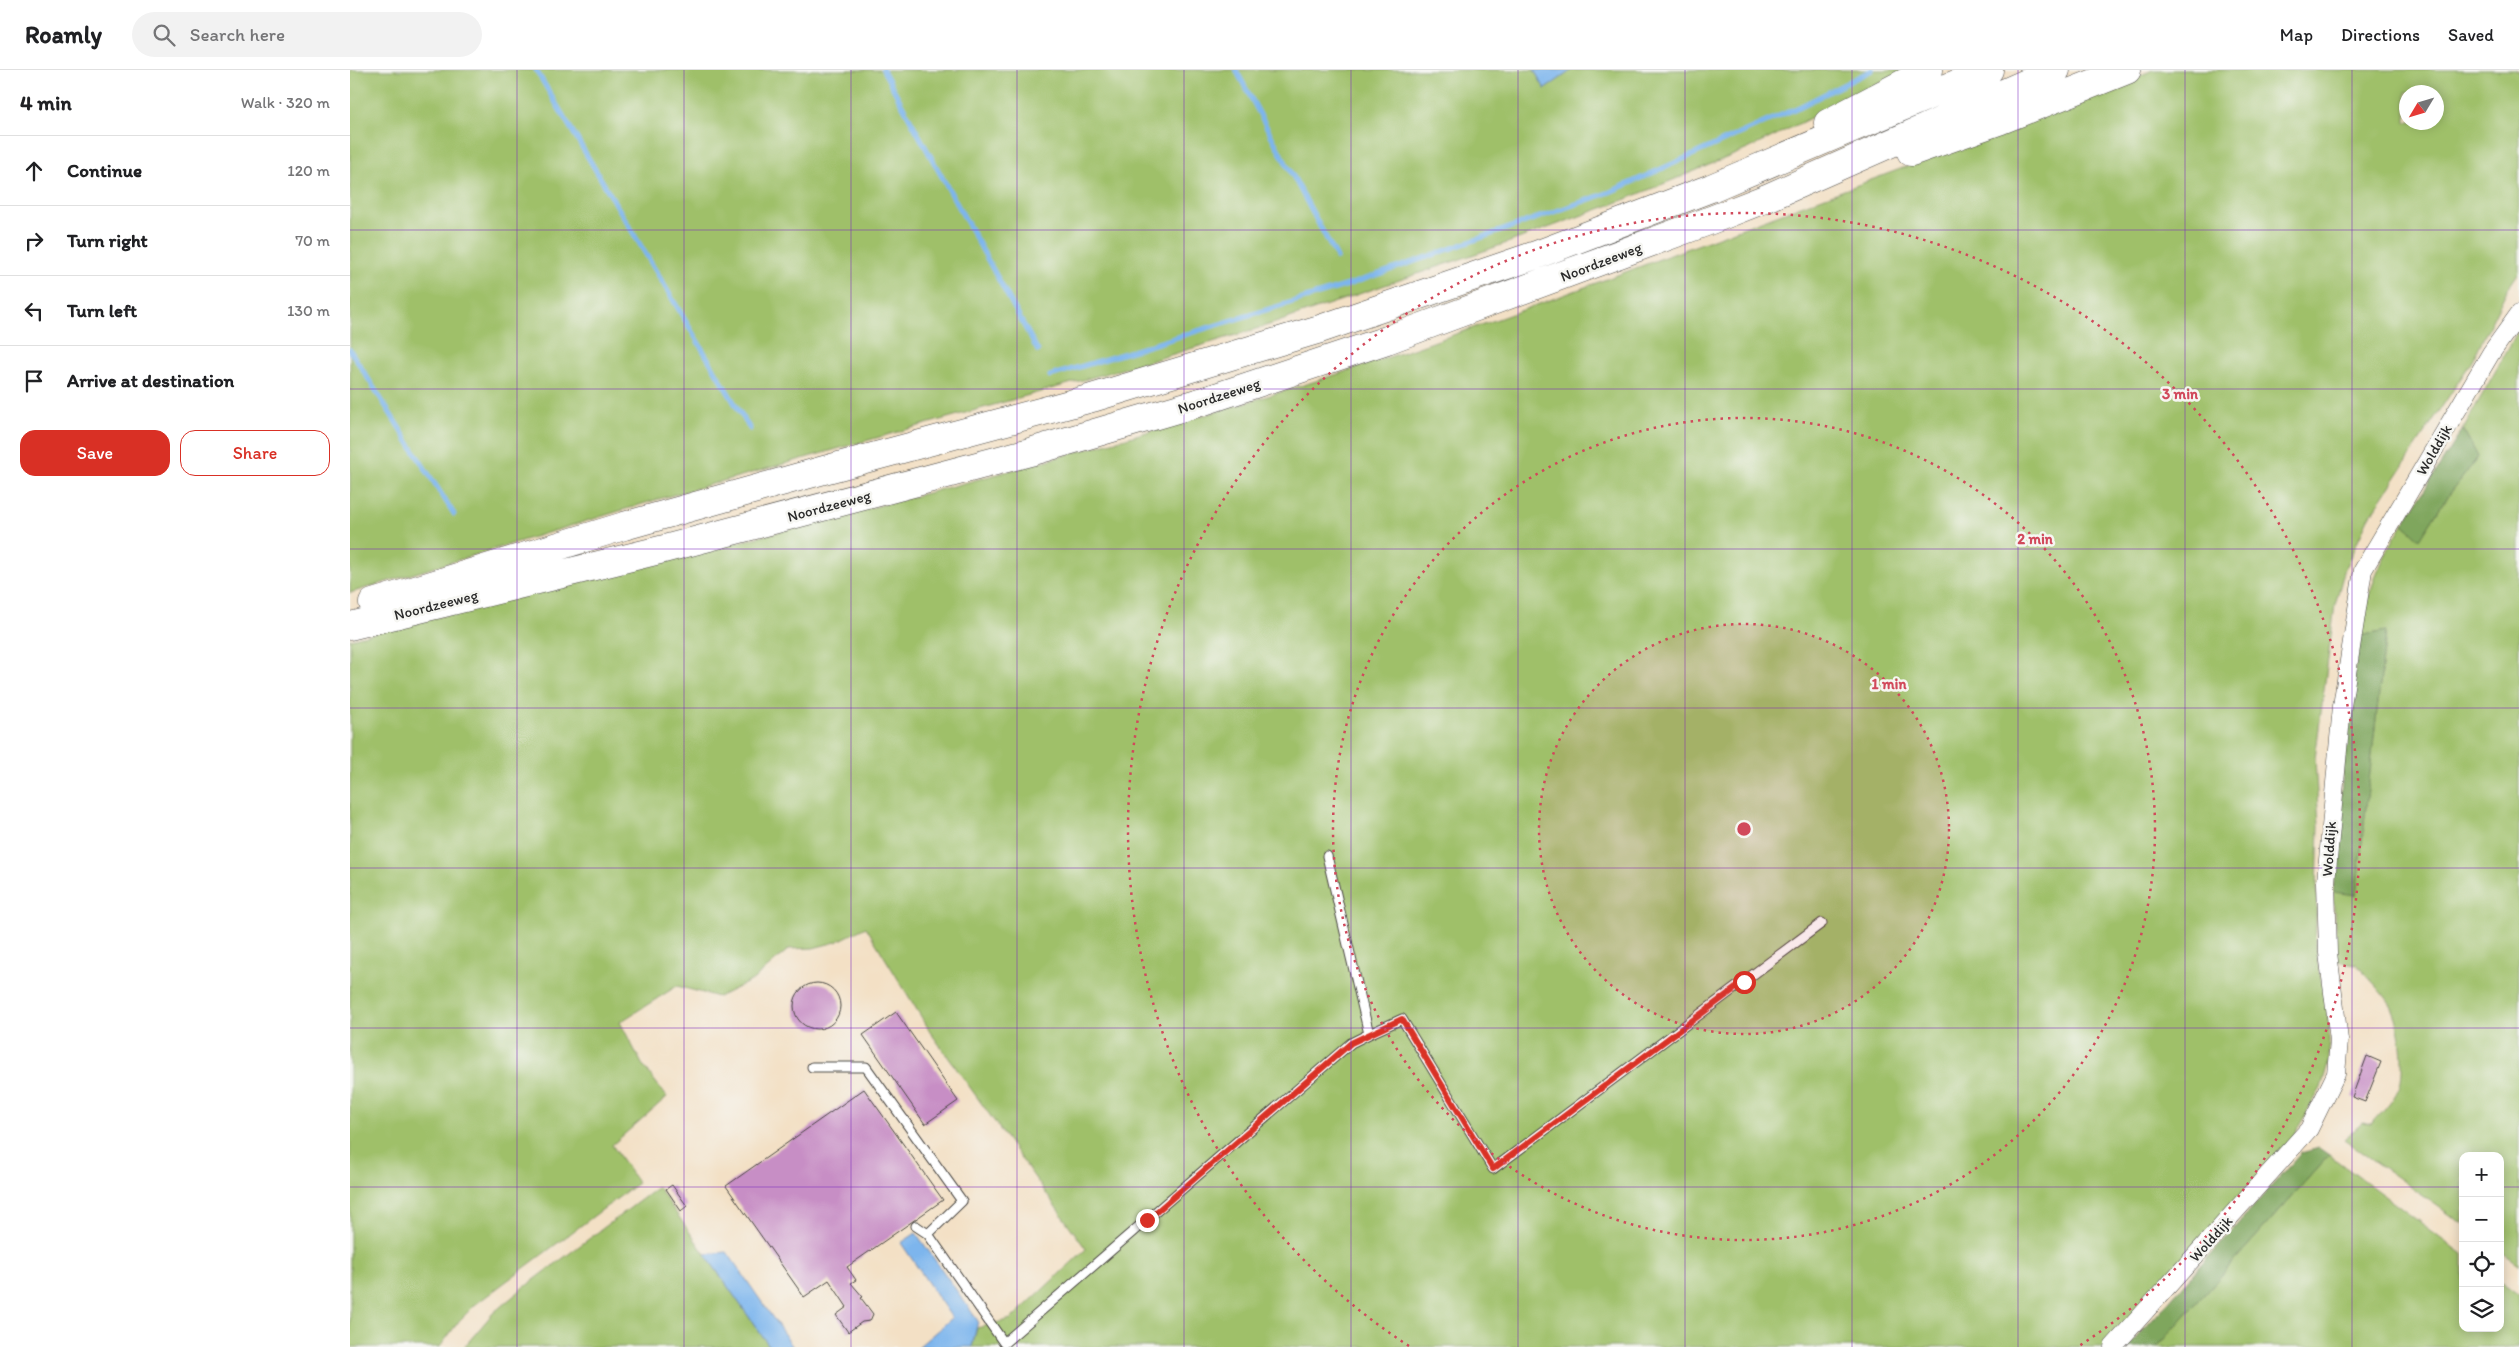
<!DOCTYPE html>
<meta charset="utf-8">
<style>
:root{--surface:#fff;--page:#f2f2f2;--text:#202124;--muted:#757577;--line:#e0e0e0;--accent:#d93025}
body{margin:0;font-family:Itim,sans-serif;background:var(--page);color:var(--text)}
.controls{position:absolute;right:15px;bottom:15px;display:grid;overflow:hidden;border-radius:10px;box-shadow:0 2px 12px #0003}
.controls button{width:45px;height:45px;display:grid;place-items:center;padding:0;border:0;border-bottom:1px solid var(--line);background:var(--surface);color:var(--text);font:25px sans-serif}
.compass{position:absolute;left:2049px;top:15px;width:45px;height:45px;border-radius:50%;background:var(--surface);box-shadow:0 2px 12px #0003;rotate:232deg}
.stop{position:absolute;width:15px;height:15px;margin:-11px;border:4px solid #d93025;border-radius:50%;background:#fff}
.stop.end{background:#d93025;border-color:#fff;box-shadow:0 1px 5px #0008}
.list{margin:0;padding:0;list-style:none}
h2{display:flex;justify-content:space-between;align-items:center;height:65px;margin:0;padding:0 20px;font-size:21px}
h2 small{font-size:16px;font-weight:400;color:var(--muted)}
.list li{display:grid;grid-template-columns:32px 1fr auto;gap:15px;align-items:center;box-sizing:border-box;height:70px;padding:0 20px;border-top:1px solid var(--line)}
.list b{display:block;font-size:19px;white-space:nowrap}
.list em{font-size:16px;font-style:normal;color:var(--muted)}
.actions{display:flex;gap:10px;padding:15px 20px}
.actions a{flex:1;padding:11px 0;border:1px solid var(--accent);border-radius:15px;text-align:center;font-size:18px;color:var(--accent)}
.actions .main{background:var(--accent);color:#fff}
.icon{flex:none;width:28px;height:28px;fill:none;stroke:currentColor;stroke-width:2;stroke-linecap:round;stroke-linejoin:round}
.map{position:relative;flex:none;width:2169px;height:1277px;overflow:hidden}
header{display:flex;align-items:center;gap:30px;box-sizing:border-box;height:70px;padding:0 25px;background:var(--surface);border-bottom:1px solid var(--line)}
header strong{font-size:24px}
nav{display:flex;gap:28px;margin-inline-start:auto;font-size:18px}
.search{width:350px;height:45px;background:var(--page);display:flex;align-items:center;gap:12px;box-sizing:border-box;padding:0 18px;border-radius:28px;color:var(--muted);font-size:19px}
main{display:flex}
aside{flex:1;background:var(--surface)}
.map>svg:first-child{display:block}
</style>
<header>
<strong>Roamly</strong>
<div class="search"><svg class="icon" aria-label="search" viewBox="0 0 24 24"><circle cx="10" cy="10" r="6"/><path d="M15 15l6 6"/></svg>Search here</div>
<nav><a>Map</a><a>Directions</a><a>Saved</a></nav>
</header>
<main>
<aside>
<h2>4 min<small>Walk · 320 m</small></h2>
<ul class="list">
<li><svg class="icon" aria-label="ahead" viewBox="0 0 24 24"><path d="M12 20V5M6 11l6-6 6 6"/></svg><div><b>Continue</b></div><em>120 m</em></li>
<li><svg class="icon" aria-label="right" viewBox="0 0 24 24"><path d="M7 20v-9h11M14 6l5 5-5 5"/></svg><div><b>Turn right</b></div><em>70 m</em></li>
<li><svg class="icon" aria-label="left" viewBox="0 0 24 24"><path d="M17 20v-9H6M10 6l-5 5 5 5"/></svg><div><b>Turn left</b></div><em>130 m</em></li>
<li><svg class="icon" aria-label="arrive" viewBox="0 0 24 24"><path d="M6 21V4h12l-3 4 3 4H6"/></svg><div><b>Arrive at destination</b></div></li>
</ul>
<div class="actions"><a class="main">Save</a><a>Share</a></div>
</aside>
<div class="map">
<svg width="2169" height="1277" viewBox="0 0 2169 1277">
<rect width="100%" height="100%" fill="#f6f6f2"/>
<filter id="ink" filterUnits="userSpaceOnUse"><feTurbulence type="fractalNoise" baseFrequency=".02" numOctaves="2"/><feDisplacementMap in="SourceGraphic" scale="10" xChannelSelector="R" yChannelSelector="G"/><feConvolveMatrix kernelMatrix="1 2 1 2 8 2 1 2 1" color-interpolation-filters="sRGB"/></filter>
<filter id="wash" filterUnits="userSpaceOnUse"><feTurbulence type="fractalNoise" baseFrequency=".0096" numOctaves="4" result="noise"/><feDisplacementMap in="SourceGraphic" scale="20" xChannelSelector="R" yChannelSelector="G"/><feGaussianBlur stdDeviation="1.12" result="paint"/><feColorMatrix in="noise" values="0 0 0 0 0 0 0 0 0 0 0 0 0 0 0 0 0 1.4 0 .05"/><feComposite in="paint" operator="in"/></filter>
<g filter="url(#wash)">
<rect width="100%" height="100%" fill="#f3e0c5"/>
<path fill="#9fc069" stroke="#65764a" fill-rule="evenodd" d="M0,0H1184L1195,19L1222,0H1557L1398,79L1279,128L1157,173L925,253L804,290L309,429L0,523Z
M1803,0H2165L2169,2V202L2157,220L2122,291L2017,451L1995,498L1985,535L1965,689L1969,756L1965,879L1979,949V990L1971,1018L1941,1070L1756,1277H622L627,1258L661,1249L736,1179L583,966L516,857L486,872L463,878L439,879L403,910L368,927L327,916L270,952L292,994L317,1027L262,1075L288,1113L126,1234L109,1251L90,1277H0V569C317,490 635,414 947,317C1098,270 1246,213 1395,157C1531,106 1669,56 1803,0ZM2056,22H2086V52H2056Z
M2169,259V1195L2150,1182V1086H2113V1154L1994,1070L2012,1053L2021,1054C2032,1043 2042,1033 2049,1018C2056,1000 2050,952 2041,935C2032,920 2017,907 2006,894L1987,891L1983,822L2006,824L2036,561L2009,566C2016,525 2031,488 2053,454L2070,468L2092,434L2128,387L2113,359Z
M1979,1085L2113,1184V1258H2150V1212L2169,1226V1277H1807Z
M308,1117L420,1277H114L143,1243L172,1219Z"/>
<path fill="#7fa65d" stroke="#556844" d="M2113,359L2128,387L2092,434L2070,469L2053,454Z
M2036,561L2006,825L1983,822L1995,675L2009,566Z
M1969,1078L1979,1085L1807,1277H1778L1951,1083Z"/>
<path fill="#7db5ed" stroke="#54708c" d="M1184,0H1222L1195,19Z
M566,1163L628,1251L622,1277H568L602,1248L551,1173Z
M377,1182L443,1277H420L355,1184Z"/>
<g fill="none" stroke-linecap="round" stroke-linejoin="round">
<path stroke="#7db5ed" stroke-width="5" d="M186,0L400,359
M533,0L688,281
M886,0L987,188
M0,280L104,444
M700,306L998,215L1260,122L1451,36L1522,0"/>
</g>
<g id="blocks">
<path fill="#c78ec5" d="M444 936a23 23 0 1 1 46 0a23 23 0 1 1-46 0Z
M546,942L608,1031L575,1054L513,965Z
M2017,986L2031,992L2015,1032L2002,1027Z
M514,1019L593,1130L497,1197L506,1210L501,1213L513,1227L511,1228L523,1244L520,1251L512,1252L498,1262L486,1245L497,1237L479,1210L454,1227L376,1116Z
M322,1115L337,1136L331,1141L316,1119Z"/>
</g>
</g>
<g filter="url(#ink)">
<use href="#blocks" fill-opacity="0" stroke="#494642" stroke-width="1"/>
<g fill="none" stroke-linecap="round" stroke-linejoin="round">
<g stroke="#494642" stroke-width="11">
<path id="lane" d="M1019,964L1052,949L1143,1099L1472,853
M462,997H516L612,1131L578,1164
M566,1156L578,1164L654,1273L1001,973L1019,964L977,786"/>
</g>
<g stroke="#494642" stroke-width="19">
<path id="street" d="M1763,1277L1959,1059L1986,1004L1989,970L1978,883L1976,812L1992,636L2013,500L2141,283L2169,244"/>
</g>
<g stroke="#494642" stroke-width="29">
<path id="highway" d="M1478,53L1579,0
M1561,82L1651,50L1777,0
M23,533L274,456L474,400L742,328L970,259L1186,185L1361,118L1639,0
M0,556L314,479L680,382L854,331L1037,270L1356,152L1417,128L1706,0"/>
</g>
<use href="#lane" stroke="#fff" stroke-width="9"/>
<use href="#street" stroke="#fff" stroke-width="18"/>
<use href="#highway" stroke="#fff" stroke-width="28"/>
</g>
</g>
<g fill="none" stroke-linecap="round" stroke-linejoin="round" filter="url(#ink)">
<path stroke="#d93025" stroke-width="6" d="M797,1150L1001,973L1052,949L1143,1099L1394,912"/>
</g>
<path fill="none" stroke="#7b2cbf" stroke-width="1" stroke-opacity="0.55" d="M167,0V1277M334,0V1277M501,0V1277M667,0V1277M834,0V1277M1001,0V1277M1168,0V1277M1335,0V1277M1502,0V1277M1668,0V1277M1835,0V1277M2002,0V1277M0,160H2169M0,319H2169M0,479H2169M0,638H2169M0,798H2169M0,958H2169M0,1117H2113M2150,1117H2169"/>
<circle cx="1394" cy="759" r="205" fill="#d1495b" fill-opacity=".12"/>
<g fill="none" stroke="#d1495b" stroke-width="2.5" stroke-dasharray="2.5 5">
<circle cx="1394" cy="759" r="205"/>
<circle cx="1394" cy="759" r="411"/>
<path d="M1059 1276A616 616 0 1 1 1729 1276"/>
</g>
<g text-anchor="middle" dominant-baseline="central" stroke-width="5" stroke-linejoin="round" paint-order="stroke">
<g font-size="15" fill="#2b2b2b" stroke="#f6f6f2">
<text transform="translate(1251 192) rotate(-21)">Noordzeeweg</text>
<text transform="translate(869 326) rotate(-18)">Noordzeeweg</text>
<text transform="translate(2084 380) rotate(-60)">Wolddijk</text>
<text transform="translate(479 436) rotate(-15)">Noordzeeweg</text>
<text transform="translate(86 535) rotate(-14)">Noordzeeweg</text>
<text transform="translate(1979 779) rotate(-86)">Wolddijk</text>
<text transform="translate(1861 1169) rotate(-48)">Wolddijk</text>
</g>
</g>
<circle cx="1394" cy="759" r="8" fill="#d1495b" stroke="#f6f6f2" stroke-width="2.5"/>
<g font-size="15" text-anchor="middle" font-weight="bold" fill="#d1495b" stroke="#f6f6f2" stroke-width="5" stroke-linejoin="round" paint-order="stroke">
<text x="1830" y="329">3 min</text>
<text x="1685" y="474">2 min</text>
<text x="1539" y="619">1 min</text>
</g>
</svg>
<div class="controls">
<button>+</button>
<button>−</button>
<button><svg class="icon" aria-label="locate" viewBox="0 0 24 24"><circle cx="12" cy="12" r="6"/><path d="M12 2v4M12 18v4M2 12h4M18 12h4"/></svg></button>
<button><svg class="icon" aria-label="layers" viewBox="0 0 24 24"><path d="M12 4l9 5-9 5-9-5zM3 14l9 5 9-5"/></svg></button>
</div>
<svg class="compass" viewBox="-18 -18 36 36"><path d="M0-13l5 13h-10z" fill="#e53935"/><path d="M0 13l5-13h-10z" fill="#757577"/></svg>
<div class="stop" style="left:1394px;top:912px"></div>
<div class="stop end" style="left:797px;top:1150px"></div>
</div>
</main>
